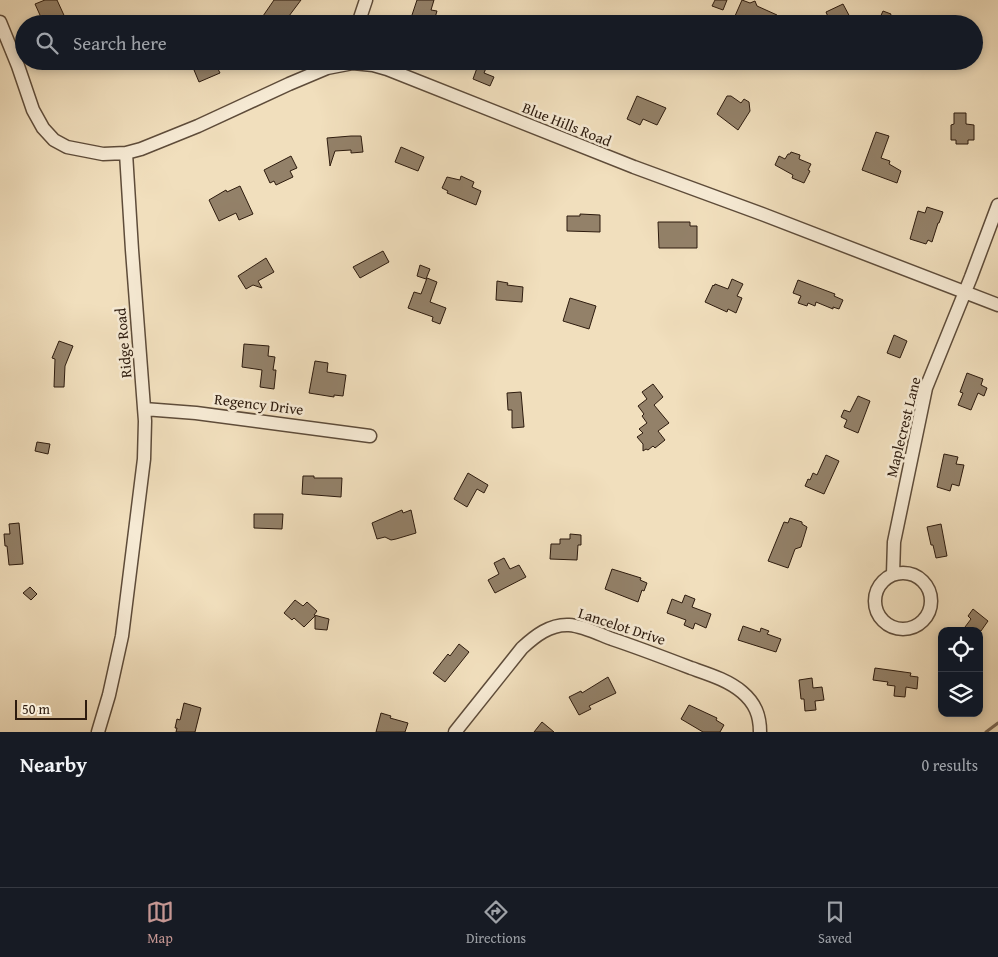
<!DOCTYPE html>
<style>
:root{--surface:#171b24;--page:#20242c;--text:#f1f3f6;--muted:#9ea1a6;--line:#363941;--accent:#c59692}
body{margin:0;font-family:"Gentium Book Plus",serif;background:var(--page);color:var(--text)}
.controls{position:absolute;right:15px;bottom:15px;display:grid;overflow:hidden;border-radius:10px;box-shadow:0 2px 8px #0003}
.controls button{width:45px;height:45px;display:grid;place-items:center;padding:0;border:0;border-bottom:1px solid var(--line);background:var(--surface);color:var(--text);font:25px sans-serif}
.scale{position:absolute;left:15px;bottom:12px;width:72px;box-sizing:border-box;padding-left:5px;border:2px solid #2d1b0e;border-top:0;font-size:14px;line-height:18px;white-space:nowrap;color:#2d1b0e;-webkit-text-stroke:4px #f6ead4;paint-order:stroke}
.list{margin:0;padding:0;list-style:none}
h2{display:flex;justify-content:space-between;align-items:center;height:65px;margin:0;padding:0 20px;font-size:21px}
h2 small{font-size:16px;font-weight:400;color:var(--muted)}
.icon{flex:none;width:28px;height:28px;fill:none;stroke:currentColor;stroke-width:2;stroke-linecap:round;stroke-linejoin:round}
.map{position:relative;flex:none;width:998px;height:732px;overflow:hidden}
.search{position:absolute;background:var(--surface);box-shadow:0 2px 8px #0003;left:15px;right:15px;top:15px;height:55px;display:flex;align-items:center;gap:12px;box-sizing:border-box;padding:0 18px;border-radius:28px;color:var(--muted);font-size:19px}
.sheet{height:155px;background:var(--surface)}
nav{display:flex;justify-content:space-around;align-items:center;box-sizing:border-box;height:70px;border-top:1px solid var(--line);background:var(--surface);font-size:14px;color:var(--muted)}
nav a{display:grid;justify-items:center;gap:2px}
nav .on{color:var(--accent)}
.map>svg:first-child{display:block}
</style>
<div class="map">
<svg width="998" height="732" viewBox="0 0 998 732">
<rect width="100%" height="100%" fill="#f1dfbd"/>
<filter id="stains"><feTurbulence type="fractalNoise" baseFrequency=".004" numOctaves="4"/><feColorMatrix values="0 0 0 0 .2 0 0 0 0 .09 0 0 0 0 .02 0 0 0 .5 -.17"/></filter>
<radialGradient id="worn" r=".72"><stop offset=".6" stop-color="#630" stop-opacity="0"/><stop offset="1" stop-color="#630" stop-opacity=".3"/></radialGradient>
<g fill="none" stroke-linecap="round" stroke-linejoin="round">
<path stroke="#7a6854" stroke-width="3" d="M986,732L998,723"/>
</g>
<path fill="#938169" stroke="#2d1b0e" d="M45,0H57L68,24H44L35,4Z
M274,0H301L283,24H272L263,16Z
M417,0H434L431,10L437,11L434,21L428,19L427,24H409Z
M715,0H727L723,10L712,6Z
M742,0L750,3L755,1L757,6L777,15L773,24H743L744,20L735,16Z
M843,4L851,19L841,24H831L826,12Z
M883,11L891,14L890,17L904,24H883L878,22Z
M213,61H235L218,69L220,73L199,82L194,70Z
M461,61H489L484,73L494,77L490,86L473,79L477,68Z
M637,96L666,108L657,125L643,119L640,125L627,119Z
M727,96H731L741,103L744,99L749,102L750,111L738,130L717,114Z
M954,113H966V124L974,125V140H968V144H956V140H951V125L954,124Z
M876,132L889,136L881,158L890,161L889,164L901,171L897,183L862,170Z
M351,136H361L363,152L351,153V150L335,151L330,166L327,138Z
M401,147L424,157L418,171L395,162Z
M791,152L800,155L799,159L811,164L808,170L810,171L804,183L792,178L793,175L775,165L779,156L785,159L788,154H790Z
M291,156L297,168L290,171L293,177L276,185L274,181L270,183L264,170Z
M461,176L474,182L472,187L481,191L476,205L447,193L448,191L442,188L447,177L460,180Z
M240,186L253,214L239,220L236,213L219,221L209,200L226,190L227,192Z
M927,207L943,212L939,223H938L932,242L928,240L926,244L910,239L918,211L925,213Z
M580,214L600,215V232L567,231V216H580Z
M658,222H690V226H697V248H659Z
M383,251L389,262L360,278L353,267Z
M266,258L274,272L258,281L262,288L253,285L246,289L238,276Z
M420,265L430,269L426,279L417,276Z
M427,278L437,282L430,302L446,308L440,324L432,321L433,317L408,308L414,292L421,294Z
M732,279L743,284L737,296L742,298L736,313L728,309L727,312L705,302L713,285L714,286L715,284L728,289Z
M798,280L835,294L834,296L843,300L839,309L833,307V309L816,302L815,306L808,303L807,306L798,303L801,296L793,293Z
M497,281L508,283L507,285L523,287L522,302L496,300Z
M570,298L596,306L589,329L563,321Z
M894,335L907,341L900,358L887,353Z
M59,341L73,346L65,366L64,387H54L55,359L52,358Z
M244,344L269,346L268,356L275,357L273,370H276L274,389L260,387L262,370L242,367Z
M315,361L328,363L327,372L346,375L343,396L334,395V397L309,393Z
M967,373L983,379L981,385L987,388L984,396L978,393L971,410L958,405L963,393L960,392Z
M653,384L663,397L654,405L669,423L658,431L665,440L655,448L653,446L648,450L646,449L643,451V444L637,437L643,433L639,429L647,423L642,416L644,414L638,406L647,399L642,392Z
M521,392L524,427L512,428V410H508L507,393Z
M858,396L870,401L858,433L844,427L847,420L841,417L844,410L850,412Z
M37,442L50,444L48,454L35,451Z
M944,454L958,457L956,464L964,465L959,486L952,484L950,491L937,487Z
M826,455L839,461L824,494L805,486L808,479L810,480L813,473L817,475Z
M468,473L488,485L484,493L477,489L467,507L454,499Z
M303,476H314V478H342L341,497L302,494Z
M402,510L403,513L411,510L416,533L396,539L391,540L385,537L377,539L372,523Z
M254,514H283L282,529L254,528Z
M790,518L802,522V524L807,527L801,547L795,549L788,568L768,561L784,522L788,523Z
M19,523L23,564L9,565L7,546H5L4,534H10L9,524Z
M941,524L947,556L936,558L933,545H931L927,527Z
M570,534L581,535V545H578L577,560L550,559L551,544H560V539H570Z
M504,558L510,569L519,565L526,577L495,593L488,580L499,574L494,563Z
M612,569L641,578L640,580L647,583L644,591L642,590L638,602L605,589Z
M30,587L37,594L31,600L23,593Z
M685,595L695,599L692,607L711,614L706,628L695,623L693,629L684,625L686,620L667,613L672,599L682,603Z
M295,600L303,606L307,602L317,611L314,615L329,619L327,630L315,629V616L304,627L294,618L292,620L284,613Z
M973,609L988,621L981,631H962L971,619L968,616Z
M743,626L760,632L761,628L769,631L767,634L781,639L776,652L738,640Z
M459,644L469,652L445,682L433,673L448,654L450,656Z
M875,668L911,673L910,676L918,677L917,689L906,687L905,697L894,696L895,686L887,685L888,682L873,680Z
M608,677L616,693L589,706L591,709L579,715L569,697L581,691L582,693Z
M812,678L813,688L822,687L824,700L815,701L816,710L805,711L804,699H801L799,680Z
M184,703L201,708L195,732H176L177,728H175L177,719L180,720Z
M689,705L717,718L716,720L724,725L720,732H703L681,719Z
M381,713L391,716L390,718L408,723L405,732H376Z
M542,722L554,732H534Z"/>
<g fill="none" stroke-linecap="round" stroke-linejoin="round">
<g stroke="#5e4c3a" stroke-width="15">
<path id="minor" d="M0,22L18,66L33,110L43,128L54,140L67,147L103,154L126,153L141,149L198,126L289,84L327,68L353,63L373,65L387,69L634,167L762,214L998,305
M358,24L366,0
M144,409L196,413L370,436
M875 601a28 28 0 1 1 56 0a28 28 0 1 1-56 0Z
M893,574L894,542L926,388L971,277L998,205
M98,732L109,695L122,636L144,459L145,421L132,250L126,153
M455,732L522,648C535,636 550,624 569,625C583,626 599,634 612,639C639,648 665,658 691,668C708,674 728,680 742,692C755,703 760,715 760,732"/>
</g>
<use href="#minor" stroke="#f6ead4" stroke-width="12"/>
</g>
<g text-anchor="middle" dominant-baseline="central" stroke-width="5" stroke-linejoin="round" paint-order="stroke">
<g font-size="15" fill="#2d1b0e" stroke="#f6ead4">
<text transform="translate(567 124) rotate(22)">Blue Hills Road</text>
<text transform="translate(123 343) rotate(-95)">Ridge Road</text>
<text transform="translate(259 404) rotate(7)">Regency Drive</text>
<text transform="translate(903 427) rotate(-76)">Maplecrest Lane</text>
<text transform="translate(622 626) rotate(18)">Lancelot Drive</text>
</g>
</g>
<rect width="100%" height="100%" filter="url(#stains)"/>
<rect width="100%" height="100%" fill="url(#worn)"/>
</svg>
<div class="controls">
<button><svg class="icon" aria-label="locate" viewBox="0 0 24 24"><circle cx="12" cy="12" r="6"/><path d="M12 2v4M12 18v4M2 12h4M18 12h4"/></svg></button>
<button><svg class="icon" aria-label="layers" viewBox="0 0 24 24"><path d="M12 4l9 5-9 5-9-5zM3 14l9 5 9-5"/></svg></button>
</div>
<div class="scale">50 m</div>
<div class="search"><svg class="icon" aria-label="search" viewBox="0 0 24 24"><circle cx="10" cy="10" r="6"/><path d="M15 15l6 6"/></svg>Search here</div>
</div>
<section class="sheet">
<h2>Nearby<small>0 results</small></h2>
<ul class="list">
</ul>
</section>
<nav>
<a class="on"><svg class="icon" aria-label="map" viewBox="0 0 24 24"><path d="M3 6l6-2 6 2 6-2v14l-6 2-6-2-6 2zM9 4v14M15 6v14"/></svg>Map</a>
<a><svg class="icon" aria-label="directions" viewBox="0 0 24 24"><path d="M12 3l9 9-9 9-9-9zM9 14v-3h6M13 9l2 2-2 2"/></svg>Directions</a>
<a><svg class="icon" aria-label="saved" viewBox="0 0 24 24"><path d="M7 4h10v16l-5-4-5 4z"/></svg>Saved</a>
</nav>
